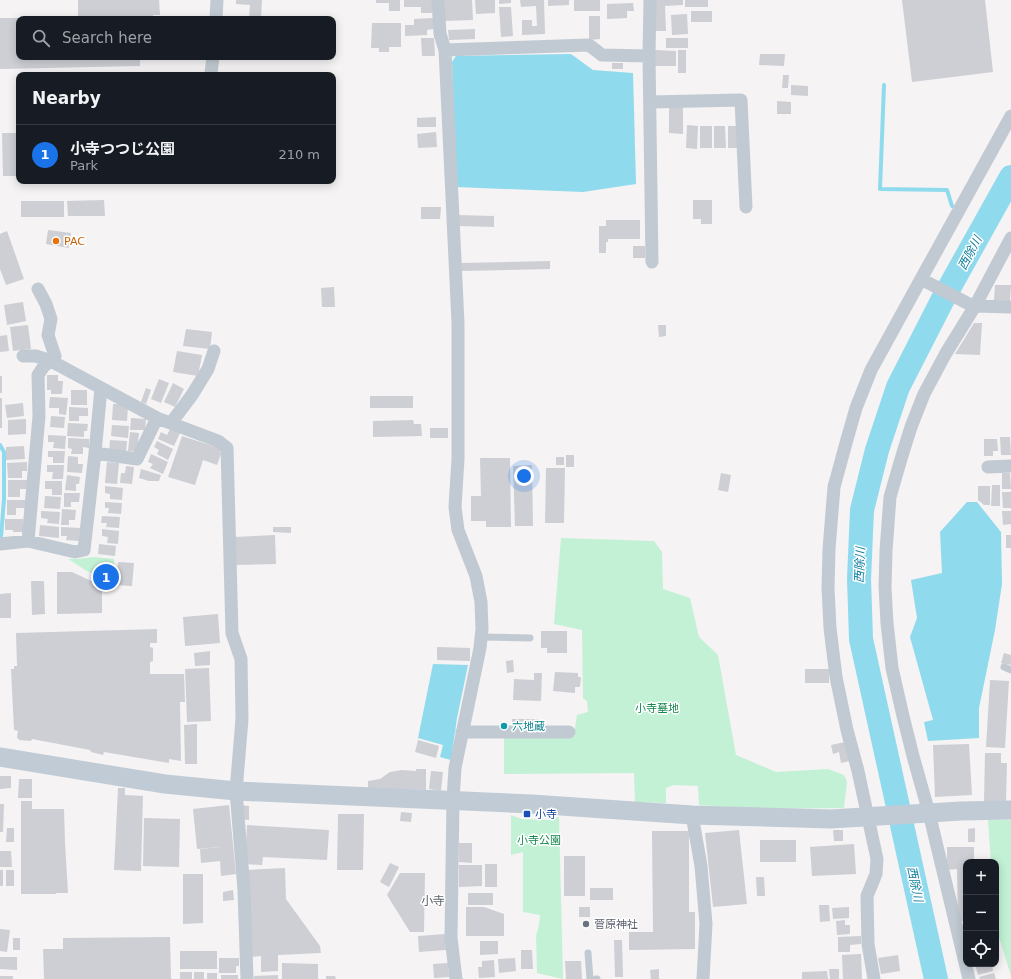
<!DOCTYPE html>
<meta charset="utf-8">
<style>
:root{--surface:#171b24;--page:#20242c;--text:#f1f3f6;--muted:#9ea1a6;--line:#363941;--accent:#1a73e8}
body{margin:0;font-family:"DejaVu Sans","Noto Sans JP",sans-serif;background:var(--page);color:var(--text)}
.controls{position:absolute;right:12px;bottom:12px;display:grid;overflow:hidden;border-radius:8px;box-shadow:0 2px 10px #0003}
.controls button{width:36px;height:36px;display:grid;place-items:center;padding:0;border:0;border-bottom:1px solid var(--line);background:var(--surface);color:var(--text);font:20px sans-serif}
.you{position:absolute;left:524px;top:476px;width:14px;height:14px;margin:-10px;border:3px solid #fff;border-radius:50%;background:#1a73e8;box-shadow:0 0 0 6px #1a73e833}
.badge{display:grid;place-items:center;width:26px;height:26px;border-radius:50%;background:var(--accent);color:#fff;font-size:13px;font-weight:700}
.pin{position:absolute;translate:-50% -50%;border:2px solid #fff;box-shadow:0 1px 4px #0006}
.list{margin:0;padding:0;list-style:none}
h2{display:flex;justify-content:space-between;align-items:center;height:52px;margin:0;padding:0 16px;font-size:17px}
h2 small{font-size:13px;font-weight:400;color:var(--muted)}
.list li{display:grid;grid-template-columns:26px 1fr auto;gap:12px;align-items:center;box-sizing:border-box;height:60px;padding:0 16px;border-top:1px solid var(--line)}
.list b{display:block;font-size:15px;white-space:nowrap}
.list p{margin:0;font-size:13px;white-space:nowrap;color:var(--muted)}
.list em{font-size:13px;font-style:normal;color:var(--muted)}
.icon{flex:none;width:22px;height:22px;fill:none;stroke:currentColor;stroke-width:2;stroke-linecap:round;stroke-linejoin:round}
.map{position:relative;flex:none;width:1011px;height:979px;overflow:hidden}
.search{position:absolute;background:var(--surface);box-shadow:0 2px 10px #0003;left:16px;top:16px;width:320px;height:44px;display:flex;align-items:center;gap:10px;box-sizing:border-box;padding:0 14px;border-radius:8px;color:var(--muted);font-size:15px}
.panel{position:absolute;background:var(--surface);box-shadow:0 2px 10px #0003;left:16px;top:72px;width:320px;height:112px;border-radius:8px}
.map>svg:first-child{display:block}
</style>
<div class="map">
<svg width="1011" height="979" viewBox="0 0 1011 979">
<rect width="100%" height="100%" fill="#f5f3f3"/>
<path fill="#c3f1d5" d="M561,538L654,541L662,552L663,589L690,598L699,637L718,655L736,755L776,772L828,769L844,775L847,782L844,808L762,809L699,805L698,786L673,785L666,788V803L635,802L634,773L504,774V736L574,735L577,715L588,712L587,701L583,698L582,630L554,624Z
M94,557L114,559L113,584L85,570L68,559H77Z
M511,815L521,819L549,820L559,817L563,979L537,973L536,936L539,925L540,915L523,912V852L511,855Z
M988,820H1011V976L998,934L996,911V862H991Z"/>
<path fill="#90daee" d="M571,54L593,70L633,73L636,184L583,192L456,187L452,62L456,56Z
M967,502H977L1001,532L1002,584L995,630L979,708V738L928,741L924,722L933,720L910,637L917,618L911,580L942,573L940,532Z
M433,664L468,665L457,718L451,760L440,757L443,745L418,738Z"/>
<g fill="none" stroke-linecap="round" stroke-linejoin="round">
<path stroke="#90daee" stroke-width="4" d="M884,85L880,189L947,190L952,206
M0,445L4,452V499L1,537"/>
<path stroke="#90daee" stroke-width="24" d="M936,979L861,639L859,579L862,510L877,450L898,387L944,297L1011,177"/>
</g>
<path fill="#cdcfd5" d="M78,0H159L160,15H153L154,19H20V18L78,16Z
M236,0H262L261,19H249L250,5L236,4Z
M376,0H400V11H389V3H376Z
M404,0H432L433,13H421V7H404Z
M444,0H472L473,20L444,21Z
M475,0H495V13L476,14Z
M499,0H511V3L499,4Z
M520,0H544L545,34L522,35V20H532V26H537L536,6L521,7Z
M548,0H569V5L548,6Z
M574,0H600V11H574Z
M655,0H683V5L665,6L666,31H656Z
M685,0H708V7H685Z
M902,0H985L993,72L912,82Z
M633,3L634,11H627V18L607,19V4Z
M499,7H511L513,36L501,37Z
M691,11H712V22H691Z
M687,14L688,34L672,35L671,15Z
M589,16H600V39L589,40Z
M0,18H19V57H140V66L0,69Z
M433,18V29L427,30V35L405,36V25H414V19Z
M372,23H401V47H389V52H379V48H371Z
M475,29V39L449,40L448,30Z
M421,38H434L435,56H422Z
M666,38H688V48H666Z
M655,50L676,51V66H655Z
M678,50H686V73H678Z
M760,54H785L784,66L759,65Z
M612,63H623V69H612Z
M783,75H789L788,88H782Z
M791,85L808,86V96L791,95Z
M777,101L791,102V114H777Z
M669,106H683V134L669,133Z
M436,117V127H417V118Z
M687,125L698,126L697,149L686,148Z
M700,126H712V148H700Z
M714,126H725L726,148H714Z
M728,126H739V148H728Z
M436,132L437,147L418,148L417,134Z
M2,133H19V176H3Z
M104,200L105,216H68L67,201Z
M693,200H712V224H701V219H693Z
M21,201H64V217H21Z
M421,207H441L440,219H421Z
M458,215L494,216V227L458,226Z
M606,220H640V239H608V242H606V253H599V226H606Z
M48,230L71,233L69,248L46,244Z
M7,231L24,279L6,285L0,269V234Z
M633,246H645V258H633Z
M550,261V269L460,271V263Z
M995,285H1011L1010,301L994,300Z
M334,287L335,307H322L321,288Z
M23,302L26,321L7,325L4,305Z
M974,323H982L980,355L955,354Z
M28,325L31,349L13,351L10,327Z
M658,325H666V336L659,337Z
M186,329L212,332L210,349L183,346Z
M7,335L9,351L0,352V336Z
M177,351L202,355L198,376L173,372Z
M47,375H58V381H63L62,394H51V390H47Z
M0,376H2V393H0Z
M159,379L169,383L161,403L151,399Z
M173,383L184,389L175,407L164,402Z
M146,388L151,390L146,404L141,402Z
M71,390H87V405H71Z
M370,396H413V408H370Z
M50,397L68,398L66,415L59,414V408H49Z
M0,398H2V428H0Z
M23,403L24,416L7,418L5,405Z
M113,404H122V407H128L127,421L112,420Z
M69,407L88,408V416H79V421H69Z
M51,416L65,417L64,428L50,427Z
M131,418L146,419L145,430H130Z
M26,419V434L8,435V420Z
M413,420L414,424H421L422,436L373,437V421Z
M68,423L88,424L87,431H84V437L67,436Z
M112,425L129,426L128,438L111,436Z
M430,428H448V438H430Z
M170,429L180,433L174,446L158,439L161,432L167,435Z
M130,432L139,433L137,451H128Z
M48,435L66,436L65,449L53,448L54,442H48Z
M182,436L219,448L221,454L217,465L203,460L195,485L168,477Z
M1000,437H1010L1011,455H1001Z
M68,438L89,439V448L83,447V454H71L72,449L68,448Z
M984,439H997L998,451H993V456H984Z
M110,440L127,441L126,453L109,452Z
M157,441L173,449L168,460L157,454L159,450L154,447Z
M24,446L25,459L6,460V447Z
M48,451H65L64,463H53V457H48Z
M151,454L168,462L163,474L150,468L153,464L148,462Z
M566,455H574V467H566Z
M68,456L78,457V464H83L82,473L67,472Z
M556,457H564V465H556Z
M480,458H510L511,527H486V521H471V496H481Z
M27,462V471H22V478H8L7,463Z
M107,462L119,463L117,484L105,483Z
M47,465H64L63,479H52L53,472H47Z
M532,465L533,526H515L513,466Z
M126,466L134,467L132,484L120,483L121,473H125Z
M546,468H565L564,523H545Z
M141,469L161,475L159,481H149L139,478Z
M721,473L731,475L728,492L718,490Z
M1002,473H1010L1011,489H1002Z
M67,475L80,477L79,484H76V491L65,490Z
M8,480H27V489H20V497H8Z
M45,481H62V495H52V489H45Z
M992,485H1000V506H991Z
M105,486L123,488L122,500L110,499V494L105,493Z
M978,486H990V505H984L978,500Z
M1002,492H1011V508H1003Z
M64,493H80L79,502H71V507H64Z
M45,496L61,497L60,509L44,508Z
M7,500H25V508H16V515H7Z
M105,502L122,503L121,514L108,513L109,508H105Z
M62,509L76,510L75,520H69V525H61Z
M41,511L60,512L59,524L47,523L48,519L41,518Z
M1002,511H1011V524L1003,525Z
M102,516L120,517L119,528L106,527L107,523H101Z
M5,519H23V532H13V530H5Z
M40,525L59,527V538L39,536Z
M61,527L80,528L79,541L66,540L67,536H61Z
M273,527H291V533L273,532Z
M102,529L119,531L118,544L107,543L108,537L102,536Z
M275,535L276,564L235,565L234,537Z
M1006,535H1011V548H1006Z
M99,544L116,546L115,556L98,554Z
M118,562L134,563L132,586L116,585Z
M57,572H72L102,586V613L57,614Z
M31,581H44L45,614L32,615Z
M11,593V618H0V594Z
M218,614L220,643L185,646L183,617Z
M157,629V643H150V647L153,648V661L150,662V674H184L185,702H180L181,761L169,759V763L104,752L103,755L91,752L90,750L32,739L31,741L19,740L17,737L18,731L14,730L11,669H14V666H17L16,633Z
M541,631H567V653H547V648H541Z
M437,647L470,648V661L437,660Z
M210,651V665L195,666L194,653Z
M1004,653L1011,655V665L1001,663Z
M513,660L514,672L507,673L506,661Z
M209,668L211,721L187,722L185,669Z
M805,669H829V683H805Z
M555,672L578,673V677H581L580,687H575V693L553,691Z
M534,673H542L541,701L513,700L514,679L534,680Z
M990,680L1009,681L1005,748L986,747Z
M512,719H539V729H512Z
M197,724V764H185L184,725Z
M418,740L439,746L436,758L415,752Z
M845,742L850,761L841,763L839,752L833,754L831,745Z
M969,744L972,795L935,797L933,745Z
M985,753H1001V763H1007L1006,801H984Z
M416,769H426V790L368,788V781L380,779L390,772L402,770L416,771Z
M431,771L443,772L441,791L429,789Z
M0,776H11V788L0,789Z
M19,779H32V798H18Z
M118,788H125V795L143,796L141,871L114,870Z
M21,801H32V809H64L65,843L68,893H56V894H21Z
M0,804H4L3,832H0Z
M229,805L236,874L221,876L220,861L201,863L200,849L220,847L197,849L193,809Z
M240,805L249,806V820L240,819Z
M401,812L412,813L411,822L400,821Z
M338,814H364L363,870H337Z
M144,818L180,819L179,867L143,866Z
M247,825L329,830L327,860L263,857L262,865L245,864Z
M7,828H14V842H6Z
M975,828V842H968V829Z
M739,830L747,904L713,907L705,833Z
M833,830H843V841H834Z
M652,831H689V912H695V949L629,950V932H653Z
M760,840H796V862H760Z
M459,843H472V863L459,862Z
M854,844L856,874L812,876L810,847Z
M947,847H974V862H966V921H958L957,869L947,870Z
M0,851H11L12,867H0Z
M564,856H585V896H564Z
M390,863L399,867L389,887L380,882Z
M485,864H497V887H485Z
M459,865H482V886L459,887Z
M285,868L286,899L320,946L321,953L278,955V971L261,972V956L250,957L246,870Z
M0,870H3V886H0Z
M6,870H14V886H6Z
M400,873H425L424,932H410L387,895Z
M183,874H203V923L183,924Z
M756,877H764L765,896H757Z
M590,888H613V900H590Z
M233,890L234,900L223,901V892Z
M468,893H493V905H468Z
M819,905H829L830,921L820,922Z
M466,907H484L504,914V936H466Z
M579,907H590V917H579Z
M849,907V918L833,919L832,908Z
M845,920V925H850V934L837,935L836,921Z
M0,929L10,930L7,952L0,951Z
M445,934L446,950L419,952L418,936Z
M861,936V944L850,945V952H838V937Z
M170,937L171,979H44L43,949H63V938Z
M13,938H20V950H13Z
M614,940H622L623,977H615Z
M480,941H498V954L480,955Z
M521,950H532L533,969H521Z
M180,951H217V969H180Z
M861,954L862,979H843L842,955Z
M898,955L900,971L881,974L878,958Z
M0,957H17V970L0,969Z
M219,958H239V966H236V973H219Z
M515,958L516,971L499,973L498,959Z
M494,960L495,977L479,978L478,967H482V961Z
M565,961H581L582,979H566Z
M282,963L318,964V979H282Z
M448,963L449,977L434,978L433,964Z
M975,964H992L993,971L978,975Z
M659,969V979H651L650,970Z
M829,969H839V979H830Z
M827,971L828,979H802V972Z
M180,972H192V979H180Z
M194,972H204V979H194Z
M207,973H217V979H207Z
M994,973L996,979H980L979,977Z
M221,975H238V979H221Z
M278,975V979H254V976Z
M0,976H13V979H0Z
M326,976H335L336,979H326Z"/>
<g fill="none" stroke-linecap="round" stroke-linejoin="round">
<path stroke="#c1cad2" stroke-width="7" d="M481,637L530,638
M1004,667L1011,670
M588,953L590,979
M596,979H597"/>
<path stroke="#c1cad2" stroke-width="13" d="M438,0L440,34L445,50L458,323V459L455,507L458,530L476,576L481,602L482,629L480,648L455,768L453,800L451,938L456,979
M216,19L217,0
M445,50L589,45L602,55L649,56L650,0
M649,56L652,262
M211,73L213,57
M650,102L741,100L746,207
M921,279L967,303L975,306L1011,307
M23,356H36L51,361L157,418L218,441L227,448L232,633L241,659L242,719L236,791L244,890L247,979
M171,423L192,395L208,369L214,351
M95,453L137,459L157,418
M988,467L1011,466
M28,541L39,416L38,375L44,366L51,361L55,356L48,335L51,319L46,304L38,289
M0,544L28,541L75,552L84,550L95,453L101,388
M462,732H569
M692,815L701,866L706,924L703,979
M874,979L868,944L867,896L876,874L877,859L858,771L847,730L836,677L830,628L828,588L829,549L834,487L846,443L856,408L871,370L921,279L1011,116
M969,979L929,813L913,756L903,716L892,668L887,623L885,587L886,551L890,497L901,459L911,427L924,394L946,353L975,306L1011,238"/>
<path stroke="#c1cbd6" stroke-width="19" d="M0,757L165,784L236,791L532,804L692,815L831,819L961,811L1011,810"/>
</g>
<circle fill="#e8710a" stroke="#fff" stroke-width="1.5" cx="56" cy="241" r="4"/>
<circle fill="#0f9aa8" stroke="#fff" stroke-width="1.5" cx="504" cy="726" r="4"/>
<rect fill="#1a4fb4" stroke="#fff" stroke-width="1.5" x="523" y="810" width="8" height="8" rx="2"/>
<circle fill="#6b7280" stroke="#fff" stroke-width="1.5" cx="586" cy="924" r="4"/>
<g text-anchor="middle" dominant-baseline="central" stroke-width="3" stroke-linejoin="round" paint-order="stroke">
<g font-size="11" fill="#c56008" stroke="#fff" text-anchor="start">
<text x="64" y="241">PAC</text>
</g>
<g font-size="11" fill="#17864f" stroke="#fff">
<text x="657" y="708">小寺墓地</text>
<text x="539" y="840">小寺公園</text>
</g>
<g font-size="11" fill="#0d838f" stroke="#fff" text-anchor="start">
<text x="512" y="726">六地蔵</text>
</g>
<g font-size="11" fill="#164399" stroke="#fff" text-anchor="start">
<text x="535" y="814">小寺</text>
</g>
<g font-size="11" fill="#5b616d" stroke="#fff" text-anchor="start">
<text x="594" y="924">菅原神社</text>
</g>
<g font-size="12" font-style="italic" fill="#0c7c9b" stroke="#fff">
<text transform="translate(970 253) rotate(-62)">西除川</text>
<text transform="translate(860 565) rotate(-88)">西除川</text>
<text transform="translate(915 884) rotate(78)">西除川</text>
</g>
<g font-size="12" fill="#5f6368" stroke="#fff">
<text x="433" y="901">小寺</text>
</g>
</g>
</svg>
<div class="controls">
<button>+</button>
<button>−</button>
<button><svg class="icon" aria-label="locate" viewBox="0 0 24 24"><circle cx="12" cy="12" r="6"/><path d="M12 2v4M12 18v4M2 12h4M18 12h4"/></svg></button>
</div>
<div class="you"></div>
<div class="pin badge" style="left:106px;top:577px">1</div>
<div class="search"><svg class="icon" aria-label="search" viewBox="0 0 24 24"><circle cx="10" cy="10" r="6"/><path d="M15 15l6 6"/></svg>Search here</div>
<section class="panel">
<h2>Nearby<small></small></h2>
<ul class="list">
<li><span class="badge">1</span><div><b>小寺つつじ公園</b><p>Park</p></div><em>210 m</em></li>
</ul>
</section>
</div>
